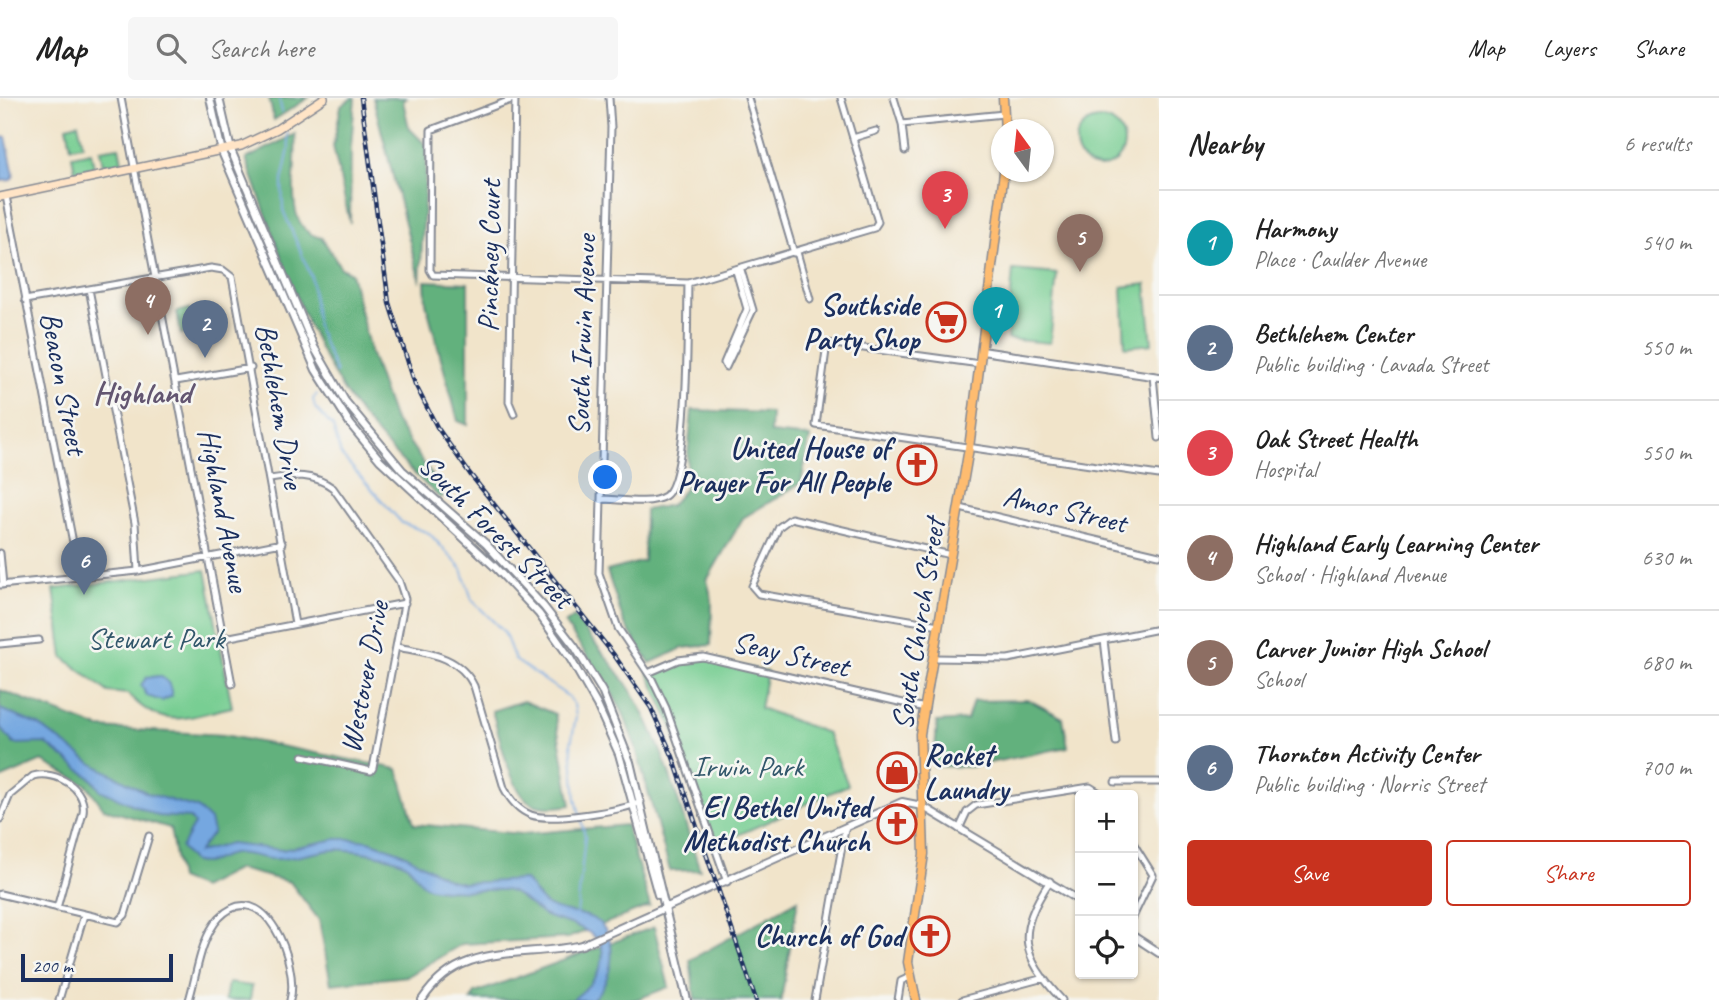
<!DOCTYPE html>
<meta charset="utf-8">
<style>
:root{--surface:#fff;--page:#f6f6f6;--text:#222;--muted:#767676;--line:#e0e0e0;--accent:#c8321e}
body{margin:0;font-family:Caveat,sans-serif;background:var(--page);color:var(--text)}
.controls{position:absolute;right:21px;bottom:21px;display:grid;overflow:hidden;border-radius:7px;box-shadow:0 2px 5px #0004}
.controls button{width:63px;height:63px;display:grid;place-items:center;padding:0;border:0;border-bottom:2px solid var(--line);background:var(--surface);color:var(--text);font:35px sans-serif}
.compass{position:absolute;left:991px;top:21px;width:63px;height:63px;border-radius:50%;background:var(--surface);box-shadow:0 2px 5px #0004;rotate:345deg}
.scale{position:absolute;left:21px;bottom:18px;width:152px;box-sizing:border-box;padding-left:7px;border:4px solid #1b2f5e;border-top:0;font-size:19px;line-height:24px;white-space:nowrap;color:#1b2f5e;-webkit-text-stroke:5px #f6f6f2;paint-order:stroke}
.you{position:absolute;left:606px;top:380px;width:24px;height:24px;margin:-18px;border:5px solid #fff;border-radius:50%;background:#1a73e8;box-shadow:0 0 0 10px #1a73e833}
.badge{display:grid;place-items:center;width:46px;height:46px;border-radius:50%;background:var(--accent);color:#fff;font-size:23px;font-weight:700}
.pin{position:absolute;translate:-50% -58px;filter:drop-shadow(0 2px 4px #0008)}
.pin::after{content:'';position:absolute;top:37px;width:24px;height:21px;background:inherit;clip-path:polygon(0 0,100% 0,50% 100%)}
.list{margin:0;padding:0;list-style:none}
h2{display:flex;justify-content:space-between;align-items:center;height:91px;margin:0;padding:0 28px;font-size:30px}
h2 small{font-size:23px;font-weight:400;color:var(--muted)}
.list li{display:grid;grid-template-columns:46px 1fr auto;gap:21px;align-items:center;box-sizing:border-box;height:105px;padding:0 28px;border-top:2px solid var(--line)}
.list b{display:block;font-size:26px;white-space:nowrap}
.list p{margin:0;font-size:23px;white-space:nowrap;color:var(--muted)}
.list em{font-size:23px;font-style:normal;color:var(--muted)}
.actions{display:flex;gap:14px;padding:21px 28px}
.actions a{flex:1;padding:16px 0;border:2px solid var(--accent);border-radius:7px;text-align:center;font-size:24px;color:var(--accent)}
.actions .main{background:var(--accent);color:#fff}
.icon{flex:none;width:38px;height:38px;fill:none;stroke:currentColor;stroke-width:2;stroke-linecap:round;stroke-linejoin:round}
.map{position:relative;flex:none;width:1159px;height:902px;overflow:hidden}
header{display:flex;align-items:center;gap:42px;box-sizing:border-box;height:98px;padding:0 35px;background:var(--surface);border-bottom:2px solid var(--line)}
header strong{font-size:33px}
nav{display:flex;gap:38px;margin-inline-start:auto;font-size:24px}
.search{width:490px;height:63px;background:var(--page);display:flex;align-items:center;gap:18px;box-sizing:border-box;padding:0 24px;border-radius:7px;color:var(--muted);font-size:26px}
main{display:flex}
aside{flex:1;background:var(--surface)}
.map>svg:first-child{display:block}
</style>
<header>
<strong>Map</strong>
<div class="search"><svg class="icon" aria-label="search" viewBox="0 0 24 24"><circle cx="10" cy="10" r="6"/><path d="M15 15l6 6"/></svg>Search here</div>
<nav><a>Map</a><a>Layers</a><a>Share</a></nav>
</header>
<main>
<div class="map">
<svg width="1159" height="902" viewBox="0 0 1159 902">
<rect width="100%" height="100%" fill="#f6f6f2"/>
<filter id="ink" filterUnits="userSpaceOnUse"><feTurbulence type="fractalNoise" baseFrequency=".0143" numOctaves="2"/><feDisplacementMap in="SourceGraphic" scale="14" xChannelSelector="R" yChannelSelector="G"/><feConvolveMatrix kernelMatrix="1 2 1 2 8 2 1 2 1" color-interpolation-filters="sRGB"/></filter>
<filter id="wash" filterUnits="userSpaceOnUse"><feTurbulence type="fractalNoise" baseFrequency=".00686" numOctaves="4" result="noise"/><feDisplacementMap in="SourceGraphic" scale="28" xChannelSelector="R" yChannelSelector="G"/><feGaussianBlur stdDeviation="1.57" result="paint"/><feColorMatrix in="noise" values="0 0 0 0 0 0 0 0 0 0 0 0 0 0 0 0 0 1.4 0 .05"/><feComposite in="paint" operator="in"/></filter>
<g filter="url(#wash)">
<rect width="100%" height="100%" fill="#f1e4ca"/>
<path fill="#78ce93" stroke="#4a7e78" stroke-width="2" d="M1076 45a24 24 0 1 1 48 0a24 24 0 1 1-48 0Z
M78,25L83,47L71,49L67,28Z
M119,49L122,64L103,67L100,52Z
M91,54L94,69L75,73L72,58Z
M1013,172L1057,176L1050,245L1007,241Z
M1146,186L1152,246L1125,249L1122,189Z
M190,211L194,234L181,236L177,214Z
M206,472L232,609C186,619 164,634 128,596L108,594L63,559L54,491Z
M698,558L767,574L760,610L827,635L848,687L714,748L673,630L648,575Z
M228,885L252,888L250,902H225Z"/>
<path fill="#62b17d" stroke="#3e706e" stroke-width="2" d="M269,0H308L274,22Z
M352,0H355L351,49L350,125L333,48L341,8Z
M373,0H407L403,3L409,30L427,48L420,184Z
M295,36C299,68 279,132 322,140L341,170L351,175L371,257L393,320L445,397L440,400C405,368 370,333 344,293C299,223 275,138 246,61Z
M425,183L468,185V327L458,323L426,205Z
M692,312L771,315L770,335L810,339L801,385L743,420L707,482L712,502L711,547L683,550L650,565L624,525L607,473L644,463L645,412L671,407L685,391Z
M574,519C597,549 624,577 641,610C668,661 682,717 700,772L670,773L636,650L623,615L607,586L565,526Z
M0,592L99,630L224,637L398,671L414,726L522,736L626,727L650,808L568,840L462,846L408,878L331,886L319,822L290,784L238,771L201,790L179,781L170,730L104,711L87,687L42,663L0,681Z
M1029,602L1063,620L1068,649L969,669L934,668L937,624L967,622L973,603Z
M523,603L555,616L571,707C558,709 545,711 533,706C510,696 500,637 492,613Z
M798,802L781,902H695L690,862Z
M654,829L669,889L635,902H471L475,895Z"/>
<path fill="#75a7e0" stroke="#486b9f" stroke-width="2" d="M6,39L14,77L11,82L1,83L0,40Z
M158,578C169,581 170,588 172,598L162,603L147,598L141,587L146,580Z
M0,611L40,628L91,665L149,696L197,710L210,722L213,734L198,754L230,746L282,752L336,741H351L369,743L400,754L450,782L463,785L525,782C533,790 537,801 547,807C561,816 579,813 594,821C622,837 613,885 591,902H572C593,887 620,854 588,834C575,825 558,824 544,817C532,811 517,792 503,792C483,791 450,795 430,790C417,787 415,770 404,765C389,757 364,754 347,752C323,749 298,762 274,761C260,761 245,753 232,756C217,759 208,769 192,763L181,750L194,726L190,720L158,718L100,692L92,681L45,645L14,646L0,629Z"/>
<g fill="none" stroke-linecap="round" stroke-linejoin="round">
<path stroke="#75a7e0" stroke-width="2" d="M279,0L282,14
M287,35L289,51L282,83L283,112L311,178L317,229L336,275
M317,296L313,301L315,310L333,329L341,357L402,425L429,435L462,471L472,502L504,534L515,562L569,599L574,607L576,618L571,646L576,701L585,738L577,816"/>
</g>
</g>
<g filter="url(#ink)">
<g fill="none" stroke-linecap="round" stroke-linejoin="round">
<g stroke="#868a94" stroke-width="9">
<path id="minor" d="M121,0L232,586
M516,0L431,32L430,172L433,177L688,185L874,130L878,124L841,0
M609,0L611,29L599,475L618,530L652,581L666,610L727,784
M748,0L794,155
M894,0L902,26L905,53
M902,26L1004,16
M853,40L876,33
M6,98L80,481
M797,154L810,201
M736,173L747,211L724,265L726,269L753,212L741,172
M89,191L135,425L138,473
M25,202L211,170L223,172L232,179L295,526
M980,266L827,245L816,327L1159,377
M1153,278L1159,340
M176,283L251,270
M514,316L509,304L515,0
M270,381C294,377 313,375 333,390L399,483L405,501L373,670L371,673L303,658
M601,401C619,401 649,408 665,398C690,382 687,220 688,185
M960,410L1159,457
M0,455L3,487
M0,487L138,473L282,445
M939,527L759,496L752,488L779,429L791,420L951,457
M225,540L405,505
M1104,542L1116,644
M0,546L39,542
M397,549C427,555 459,557 474,588L504,690C510,702 518,712 531,717C551,724 621,713 641,704
M933,560L1008,561L1159,531
M648,575L678,562L703,559L925,610
M1115,684H1159
M0,721L10,697L33,678C56,672 87,690 83,715L57,810
M959,731L967,714L976,707L1090,689L1103,697
M1133,745L1153,777L1133,819
M1050,783C1016,834 1020,857 1062,902
M0,796L118,824L125,817L149,738
M59,902L84,817
M189,902C197,876 200,841 219,820C264,774 300,867 290,902
M815,902L845,731
M898,902L901,883L910,879
M962,902L1044,880"/>
</g>
<g stroke="#868a94" stroke-width="10">
<path id="tertiary" d="M210,0L222,54L316,272L351,327L380,362L496,470L539,516L570,560L597,607L619,656L658,797
M219,0L231,52L314,249L345,303L402,372L486,446L544,509L575,549L602,593L630,664L687,902
M982,253L1159,279
M1133,838L1159,855
M422,902C461,842 521,861 582,847L902,704L922,708L1080,803"/>
</g>
<g stroke="#868a94" stroke-width="10">
<path id="secondary" d="M0,99L241,48L277,31L324,0"/>
</g>
<g stroke="#868a94" stroke-width="11">
<path id="primary" d="M1003,0L1005,32
M916,902L908,864L924,756L920,636L969,350L1004,74"/>
</g>
<use href="#minor" stroke="#fff" stroke-width="5"/>
<use href="#tertiary" stroke="#fff" stroke-width="6"/>
<use href="#secondary" stroke="#ffe4c6" stroke-width="7"/>
<use href="#primary" stroke="#febc70" stroke-width="8"/>
<g stroke="#1b2f5e" stroke-width="4.5">
<path id="rail" d="M361,0L389,205L415,286L437,329L470,376L614,557L651,610L673,659L756,902"/>
</g>
<use href="#rail" stroke="#f6f6f2" stroke-width="2" stroke-dasharray="5" stroke-linecap="butt"/>
</g>
</g>
<defs>
<g id="supermarket-ring" transform="scale(2.0125)"><circle r="9.5" fill="#f6f6f2" stroke="#c8321e" stroke-width="1.5"/><path d="M-6-5.5h2.5l.6 2H6L4.5 2H-2.5L-4.4-4H-6ZM-1.5 3.2a1.3 1.3 0 1 0 .1 0ZM3 3.2a1.3 1.3 0 1 0 .1 0Z" fill="#c8321e"/></g>
<g id="church-ring" transform="scale(2.0125)"><circle r="9.5" fill="#f6f6f2" stroke="#c8321e" stroke-width="1.5"/><path d="M-1.2-6h2.4v3.5h3.3v2.4h-3.3V6h-2.4V-.1h-3.3v-2.4h3.3Z" fill="#c8321e"/></g>
<g id="shop-ring" transform="scale(2.0125)"><circle r="9.5" fill="#f6f6f2" stroke="#c8321e" stroke-width="1.5"/><path d="M-5-2.5h2.3a2.7 3.5 0 0 1 5.4 0H5L5.5 6h-11ZM-1.5-2.5h3a1.5 2.3 0 0 0-3 0Z" fill="#c8321e"/></g>
</defs>
<g fill-rule="evenodd">
<use href="#supermarket-ring" x="946" y="224"/>
<use href="#church-ring" x="917" y="367"/>
<use href="#shop-ring" x="897" y="674"/>
<use href="#church-ring" x="897" y="726"/>
<use href="#church-ring" x="930" y="838"/>
</g>
<g text-anchor="middle" dominant-baseline="central" stroke-width="5" stroke-linejoin="round" paint-order="stroke">
<g font-size="30" fill="#1b2f5e" stroke="#f6f6f2">
<text transform="translate(489 158) rotate(-89)">Pinckney Court</text>
<text transform="translate(582 237) rotate(-88)">South Irwin Avenue</text>
<text transform="translate(64 285) rotate(79)">Beacon Street</text>
<text transform="translate(280 308) rotate(80)">Bethlehem Drive</text>
<text transform="translate(1065 411) rotate(13)">Amos Street</text>
<text transform="translate(224 412) rotate(79)">Highland Avenue</text>
<text transform="translate(496 433) rotate(45)">South Forest Street</text>
<text transform="translate(918 526) rotate(-81)">South Church Street</text>
<text transform="translate(791 556) rotate(13)">Seay Street</text>
<text transform="translate(364 579) rotate(-79)">Westover Drive</text>
</g>
<g font-size="30" font-weight="bold" fill="#1b2f5e" stroke="#f6f6f2" text-anchor="end">
<text x="919" y="207">Southside<tspan x="919" dy="34">Party Shop</tspan></text>
<text x="890" y="350">United House of<tspan x="890" dy="34">Prayer For All People</tspan></text>
<text x="924" y="657" text-anchor="start">Rocket<tspan x="924" dy="34">Laundry</tspan></text>
<text x="870" y="709">El Bethel United<tspan x="870" dy="34">Methodist Church</tspan></text>
<text x="903" y="838">Church of God</text>
</g>
<g font-size="30" fill="#32576b" stroke="#f6f6f2">
<text x="156" y="540">Stewart Park</text>
<text x="748" y="668">Irwin Park</text>
</g>
<g font-size="32" font-weight="bold" fill="#635671" stroke="#f6f6f2">
<text x="142" y="294">Highland</text>
</g>
</g>
</svg>
<div class="controls">
<button>+</button>
<button>−</button>
<button><svg class="icon" aria-label="locate" viewBox="0 0 24 24"><circle cx="12" cy="12" r="6"/><path d="M12 2v4M12 18v4M2 12h4M18 12h4"/></svg></button>
</div>
<svg class="compass" viewBox="-18 -18 36 36"><path d="M0-13l5 13h-10z" fill="#e53935"/><path d="M0 13l5-13h-10z" fill="#767676"/></svg>
<div class="scale">200 m</div>
<div class="you"></div>
<div class="pin badge" style="left:996px;top:247px;background:#0f9aa8">1</div>
<div class="pin badge" style="left:205px;top:260px;background:#5c6f8a">2</div>
<div class="pin badge" style="left:945px;top:131px;background:#e0444e">3</div>
<div class="pin badge" style="left:148px;top:237px;background:#8d6e63">4</div>
<div class="pin badge" style="left:1080px;top:174px;background:#8d6e63">5</div>
<div class="pin badge" style="left:84px;top:497px;background:#5c6f8a">6</div>
</div>
<aside>
<h2>Nearby<small>6 results</small></h2>
<ul class="list">
<li><span class="badge" style="background:#0f9aa8">1</span><div><b>Harmony</b><p>Place · Caulder Avenue</p></div><em>540 m</em></li>
<li><span class="badge" style="background:#5c6f8a">2</span><div><b>Bethlehem Center</b><p>Public building · Lavada Street</p></div><em>550 m</em></li>
<li><span class="badge" style="background:#e0444e">3</span><div><b>Oak Street Health</b><p>Hospital</p></div><em>550 m</em></li>
<li><span class="badge" style="background:#8d6e63">4</span><div><b>Highland Early Learning Center</b><p>School · Highland Avenue</p></div><em>630 m</em></li>
<li><span class="badge" style="background:#8d6e63">5</span><div><b>Carver Junior High School</b><p>School</p></div><em>680 m</em></li>
<li><span class="badge" style="background:#5c6f8a">6</span><div><b>Thornton Activity Center</b><p>Public building · Norris Street</p></div><em>700 m</em></li>
</ul>
<div class="actions"><a class="main">Save</a><a>Share</a></div>
</aside>
</main>
